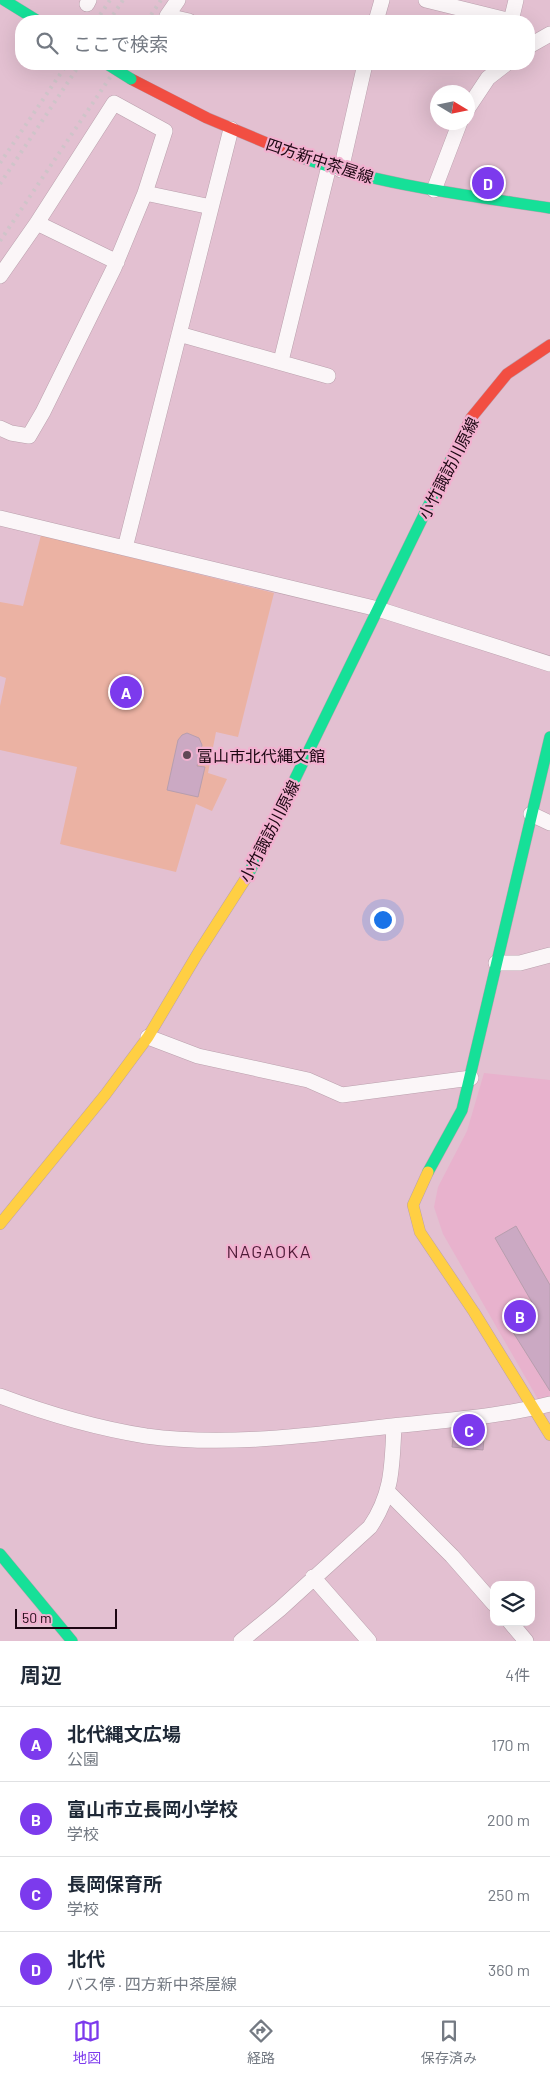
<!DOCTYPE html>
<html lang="ja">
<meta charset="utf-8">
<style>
:root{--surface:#fff;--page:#f6f6f7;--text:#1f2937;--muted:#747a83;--line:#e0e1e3;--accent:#7c3aed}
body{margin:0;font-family:Barlow,"Noto Sans JP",sans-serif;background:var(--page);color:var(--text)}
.controls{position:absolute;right:15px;bottom:15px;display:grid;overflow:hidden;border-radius:10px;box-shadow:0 5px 20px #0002}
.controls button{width:45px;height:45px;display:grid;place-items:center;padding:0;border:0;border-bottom:1px solid var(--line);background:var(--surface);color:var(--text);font:25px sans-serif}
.compass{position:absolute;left:430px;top:85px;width:45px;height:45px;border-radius:50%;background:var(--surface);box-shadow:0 5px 20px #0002;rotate:100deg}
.scale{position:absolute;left:15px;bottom:12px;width:102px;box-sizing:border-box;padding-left:5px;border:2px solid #1d0713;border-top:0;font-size:14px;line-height:18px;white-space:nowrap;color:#1d0713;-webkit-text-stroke:4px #f2b1d0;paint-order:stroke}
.you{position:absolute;left:382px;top:919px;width:18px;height:18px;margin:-12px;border:4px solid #fff;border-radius:50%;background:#1a73e8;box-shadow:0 0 0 8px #1a73e833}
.badge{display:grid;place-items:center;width:32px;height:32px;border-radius:50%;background:var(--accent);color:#fff;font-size:16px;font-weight:700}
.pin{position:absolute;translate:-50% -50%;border:2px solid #fff;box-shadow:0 1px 5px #0006}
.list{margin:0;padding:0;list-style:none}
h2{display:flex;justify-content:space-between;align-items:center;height:65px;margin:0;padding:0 20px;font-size:21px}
h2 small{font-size:16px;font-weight:400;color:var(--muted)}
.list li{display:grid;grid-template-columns:32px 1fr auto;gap:15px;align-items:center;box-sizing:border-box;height:75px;padding:0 20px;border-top:1px solid var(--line)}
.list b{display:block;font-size:19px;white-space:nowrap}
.list p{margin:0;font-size:16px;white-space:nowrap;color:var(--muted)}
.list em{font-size:16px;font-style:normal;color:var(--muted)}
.icon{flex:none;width:28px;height:28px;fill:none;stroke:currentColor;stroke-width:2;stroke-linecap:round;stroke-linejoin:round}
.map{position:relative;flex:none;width:550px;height:1641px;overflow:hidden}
.search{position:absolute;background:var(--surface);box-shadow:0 5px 20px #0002;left:15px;right:15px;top:15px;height:55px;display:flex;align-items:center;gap:12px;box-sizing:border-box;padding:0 18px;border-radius:20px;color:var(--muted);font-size:19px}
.sheet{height:365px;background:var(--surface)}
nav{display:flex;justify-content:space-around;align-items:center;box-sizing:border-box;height:70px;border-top:1px solid var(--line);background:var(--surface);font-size:14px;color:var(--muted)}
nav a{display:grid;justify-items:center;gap:2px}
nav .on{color:var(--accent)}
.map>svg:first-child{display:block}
</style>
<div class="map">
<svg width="550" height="1641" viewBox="0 0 550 1641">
<rect width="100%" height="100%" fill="#e3c0d1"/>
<path fill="#e8b2cd" d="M484,1073L550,1080V1398L539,1401L443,1234L434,1207L438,1187L467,1131Z"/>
<path fill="#ebb2a3" d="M41,535L274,593L238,737L216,732L208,773L227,779L212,811L196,804L176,872L60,844L77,767L0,750V706L6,678L0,676V602L23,606Z"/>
<path fill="#cba9c3" stroke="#b79eae" d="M187,733L199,738L202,745L197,766L205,767L198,797L167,790L178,740L182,735Z
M516,1226L550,1285V1391L506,1321L533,1304L495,1238Z
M475,1427H485L483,1450L452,1447L454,1429Z"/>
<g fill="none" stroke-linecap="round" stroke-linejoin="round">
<g stroke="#baa0ad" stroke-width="16">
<path id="street" d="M178,0L167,16L189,21
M426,0L511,21L516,0
M87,4L89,0
M376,21L382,0
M529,46L550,34
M468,108L488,78L506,64
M341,170L365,64
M434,190L460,122
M145,193L211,207
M37,223L117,262
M0,276L37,223L114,103L165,131L145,193L114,268L43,412L29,436L11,433L0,428
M179,334L328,376
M281,361L329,166
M0,518L378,609L550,664
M125,548L231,129
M531,814L550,823
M496,963H520L550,955
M148,1037L198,1056L308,1080L342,1095L471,1078
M0,1396C48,1414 96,1428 146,1436C227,1447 311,1435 392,1426C445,1420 498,1417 550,1404
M387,1491L452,1556L494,1604
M313,1577L369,1641
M510,1622L526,1641
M241,1641L280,1609L370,1527C393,1493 392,1465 394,1426"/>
</g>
<g stroke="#baa0ad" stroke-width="12">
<path id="fast" d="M4,0L38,21
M300,157C380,185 466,195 550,208
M248,875L461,439
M428,1172L462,1110L550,737
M0,1554L72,1641"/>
</g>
<g stroke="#baa0ad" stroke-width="12">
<path id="slow" d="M428,1172L413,1205L420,1232L474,1312L550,1435
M0,1224L105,1095L148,1037L198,953L248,875"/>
</g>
<g stroke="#baa0ad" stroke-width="12">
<path id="jam" d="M131,79L207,118L300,157
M461,439L471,418L507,374L550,345"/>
</g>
<use href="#street" stroke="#fbf6f8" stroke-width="15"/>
<use href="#fast" stroke="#16e098" stroke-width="11"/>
<use href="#slow" stroke="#ffcf43" stroke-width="11"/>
<use href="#jam" stroke="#f24e42" stroke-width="11"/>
<path stroke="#cfc4c9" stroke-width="4" stroke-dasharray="2.5 5" stroke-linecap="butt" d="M96,21L110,0
M109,21L123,0
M147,21L161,0
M0,163L67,64
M0,184L80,64
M0,241L119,64"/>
<g stroke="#baa0ad" stroke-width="12" stroke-linecap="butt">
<path id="fast-bridge" d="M107,64L131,79"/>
</g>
<use href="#fast-bridge" stroke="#16e098" stroke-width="11"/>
</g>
<circle fill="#624856" stroke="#f2b1d0" stroke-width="2" cx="187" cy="755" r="5"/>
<g text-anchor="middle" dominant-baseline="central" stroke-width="4.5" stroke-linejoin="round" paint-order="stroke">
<g font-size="16" fill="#1d0713" stroke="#f2b1d0">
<text transform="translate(320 160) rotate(18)">四方新中茶屋線</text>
<text transform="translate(448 468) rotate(-63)">小竹諏訪川原線</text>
<text transform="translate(269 831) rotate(-63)">小竹諏訪川原線</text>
</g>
<g font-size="16" fill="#1d0713" stroke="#f2b1d0" text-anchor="start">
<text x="197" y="755">富山市北代縄文館</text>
</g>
<g font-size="18" letter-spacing="1" fill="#4e1b37" stroke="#f2b1d0">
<text x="269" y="1251">NAGAOKA</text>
</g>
</g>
</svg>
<div class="controls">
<button><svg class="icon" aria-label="layers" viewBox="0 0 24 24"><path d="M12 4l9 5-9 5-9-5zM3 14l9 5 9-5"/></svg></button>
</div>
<svg class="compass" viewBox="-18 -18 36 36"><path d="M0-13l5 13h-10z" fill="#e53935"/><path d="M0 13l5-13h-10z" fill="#747a83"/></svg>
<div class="scale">50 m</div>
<div class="you"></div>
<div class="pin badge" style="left:126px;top:692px">A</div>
<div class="pin badge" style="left:520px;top:1316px">B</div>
<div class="pin badge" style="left:469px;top:1430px">C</div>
<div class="pin badge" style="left:488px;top:183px">D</div>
<div class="search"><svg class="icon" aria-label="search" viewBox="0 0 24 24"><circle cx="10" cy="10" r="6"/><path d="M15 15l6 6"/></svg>ここで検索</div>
</div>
<section class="sheet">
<h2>周辺<small>4件</small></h2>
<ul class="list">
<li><span class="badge">A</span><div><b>北代縄文広場</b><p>公園</p></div><em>170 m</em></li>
<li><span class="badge">B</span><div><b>富山市立長岡小学校</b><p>学校</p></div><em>200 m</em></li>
<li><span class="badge">C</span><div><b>長岡保育所</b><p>学校</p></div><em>250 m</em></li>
<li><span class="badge">D</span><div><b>北代</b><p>バス停 · 四方新中茶屋線</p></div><em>360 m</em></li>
</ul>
</section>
<nav>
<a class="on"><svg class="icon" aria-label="map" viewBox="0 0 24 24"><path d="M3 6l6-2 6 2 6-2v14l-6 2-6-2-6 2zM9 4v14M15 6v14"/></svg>地図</a>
<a><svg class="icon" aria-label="directions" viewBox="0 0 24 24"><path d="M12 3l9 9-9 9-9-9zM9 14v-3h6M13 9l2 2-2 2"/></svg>経路</a>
<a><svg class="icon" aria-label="saved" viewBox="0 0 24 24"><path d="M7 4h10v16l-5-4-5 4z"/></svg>保存済み</a>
</nav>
